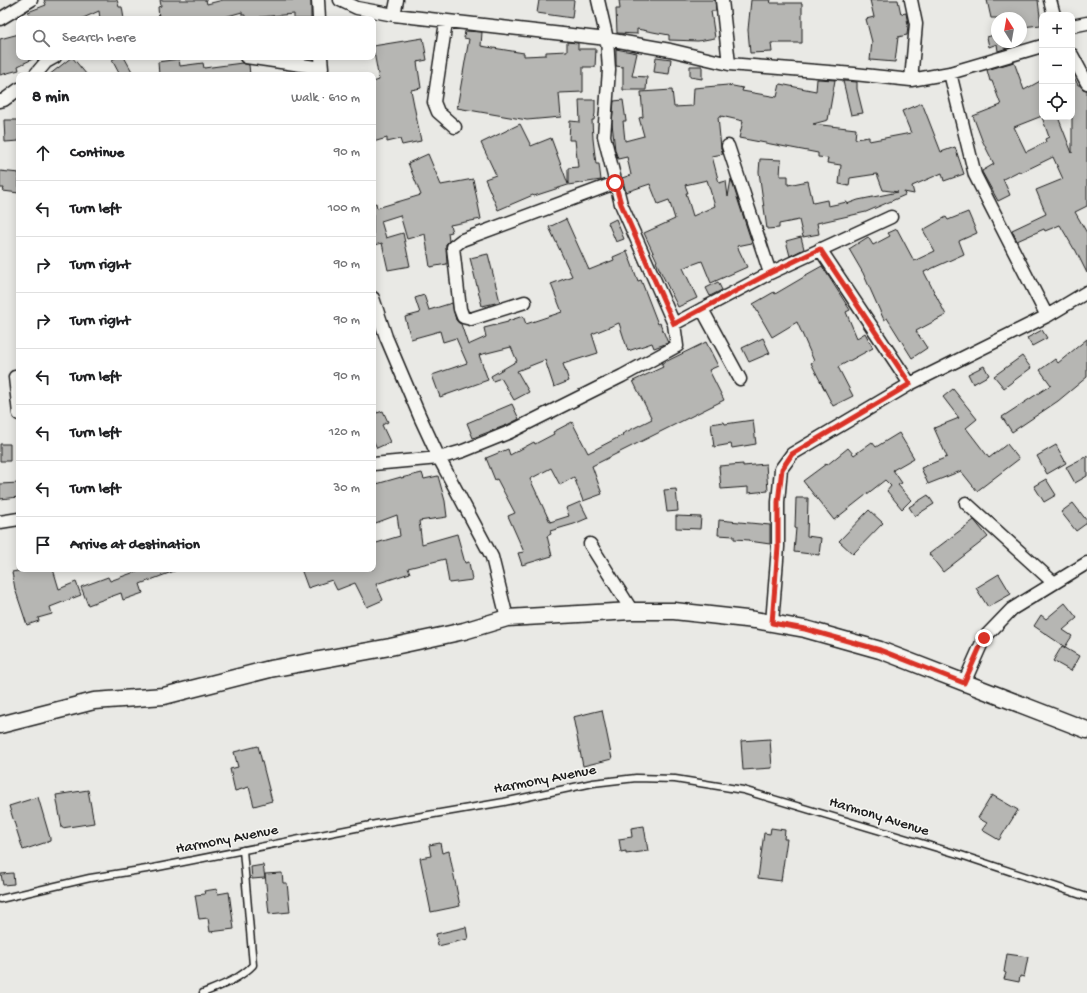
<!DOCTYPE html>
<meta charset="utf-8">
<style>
:root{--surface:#fff;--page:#f2f2f2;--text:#202124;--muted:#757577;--line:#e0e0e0}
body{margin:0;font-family:"Gochi Hand",sans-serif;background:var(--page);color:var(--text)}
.controls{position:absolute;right:12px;top:12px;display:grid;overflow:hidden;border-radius:8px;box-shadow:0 2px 10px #0003}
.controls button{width:36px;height:36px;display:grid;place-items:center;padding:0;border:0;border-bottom:1px solid var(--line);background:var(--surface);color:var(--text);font:20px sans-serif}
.compass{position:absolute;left:991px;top:12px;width:36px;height:36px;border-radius:50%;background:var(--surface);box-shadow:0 2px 10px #0003;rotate:349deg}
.stop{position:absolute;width:12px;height:12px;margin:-9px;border:3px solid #d93025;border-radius:50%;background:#fff}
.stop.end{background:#d93025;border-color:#fff;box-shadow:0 1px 4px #0008}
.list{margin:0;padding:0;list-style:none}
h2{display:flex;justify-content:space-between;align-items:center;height:52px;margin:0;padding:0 16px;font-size:17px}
h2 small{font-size:13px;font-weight:400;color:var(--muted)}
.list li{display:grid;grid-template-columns:26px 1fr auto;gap:12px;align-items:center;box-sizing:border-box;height:56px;padding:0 16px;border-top:1px solid var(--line)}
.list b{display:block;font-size:15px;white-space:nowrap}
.list em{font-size:13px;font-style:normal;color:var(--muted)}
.icon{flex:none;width:22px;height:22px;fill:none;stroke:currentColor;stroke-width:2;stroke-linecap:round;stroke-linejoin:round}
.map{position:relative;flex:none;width:1087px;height:993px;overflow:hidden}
.search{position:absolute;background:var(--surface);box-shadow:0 2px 10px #0003;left:16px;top:16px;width:360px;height:44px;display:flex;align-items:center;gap:10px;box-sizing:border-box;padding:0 14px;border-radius:8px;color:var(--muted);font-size:15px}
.panel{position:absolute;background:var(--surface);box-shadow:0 2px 10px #0003;left:16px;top:72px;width:360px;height:500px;border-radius:8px}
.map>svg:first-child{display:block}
</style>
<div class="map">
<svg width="1087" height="993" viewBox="0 0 1087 993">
<rect width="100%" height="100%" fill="#e9e9e5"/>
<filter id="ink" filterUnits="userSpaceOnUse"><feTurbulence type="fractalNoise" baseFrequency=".025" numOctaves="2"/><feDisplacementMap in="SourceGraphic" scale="8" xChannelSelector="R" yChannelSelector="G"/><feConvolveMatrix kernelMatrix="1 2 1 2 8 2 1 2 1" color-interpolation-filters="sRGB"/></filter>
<g filter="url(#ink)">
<path fill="#b6b6b3" stroke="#1c1c1c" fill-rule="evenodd" d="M44,0H117L119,7H122L124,19H100L99,11L81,19H31L28,12L46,5Z
M160,0H206L207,4L223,0H311V19H294V14L260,17V19H245V15H242V12L221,18V19H159L158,7L161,6Z
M539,0H574L572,18L537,13Z
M619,0H715L716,11H711L715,38L698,41L669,40V35L637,29V34L617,33L616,9H620Z
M751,0H771L770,3H802V43H771L772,52L750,53L748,30Z
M870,0H898L901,14L906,13L908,25L907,35L898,37L895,62L870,60L872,42L866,19L874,17Z
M987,0H1038L1041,25L1021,27V18H991Z
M465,31L482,32L481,46L524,53V56L546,55V52L567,51V42L578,43V49H596L595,67H583V92L559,93L561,117L527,120L457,108L469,39L464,38Z
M19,34V57H37L18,66L19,70L0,75V39Z
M997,34V42H1009L1010,47L998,51L997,44L989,47L987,37Z
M423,38L427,60L417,62L421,88L411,90L421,141L402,145L400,139L387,142V138L373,142V82L379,80L373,46Z
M616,49L637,53L632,76L647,77L646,90H623V67L616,66Z
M72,57L87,75H49Z
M117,57H124L134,75H120L112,60Z
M656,57L671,59L669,74L654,72Z
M179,59L180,66L203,63L204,68L242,63L249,65L250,75H159L158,62Z
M1014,62L1024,90L1042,80V116L1014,127L1026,152L1046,142L1045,139L1049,137L1042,117H1058L1072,153V73L1078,85H1080L1083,89L1087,90V206L1075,212L1087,233V273L1075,249H1074L1060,225L1045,231L1044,229L1017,241L1012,230L1046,214L1036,190L1063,179L1053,157L1020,173L1019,171L1003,179L1010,195L998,201L982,172V171L994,164L982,140L973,116L1001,105L992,81H990L987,70Z
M690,66H702V79L690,77Z
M817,79L835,80L828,120L813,124L856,129L855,139L869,137V141L911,133L902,111L922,103L941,152L955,147L964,174L944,181L942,173L912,186L914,194L904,192L905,195L866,212L817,223L819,234L803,237L799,220L779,224V228L767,229L759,172L760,159L781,160L780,176H788V185L808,181L813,203L827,200L828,206L847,202V204L858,200L898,192L883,190L877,174L850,178L849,186L839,184L841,165L827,163L828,158L818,157V153L739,138L743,121L721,116V117H718L721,148L723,154L712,156L719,183L726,181L728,197L731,179L752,243L737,246L747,267L711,283L702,261L683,268L697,298L678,307L656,262L657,261L644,233L675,219L669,200L658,204L650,184L626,192L622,178L631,175L627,157L618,159L615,150L612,123L614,101L623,100L626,121H623L625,141L644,136L639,118L643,117L641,92L672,90L674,107L693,106L694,88L728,85L743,88L742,91L777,97L780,84L816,91ZM707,180L715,206L693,216L686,193H688L685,185Z
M843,81L857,82V89L863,113L851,115Z
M579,100H595V113L594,120H592L593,139L596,164H599L601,180L568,185L534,196L533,195L498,210L485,179L496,175L481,143L520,124L531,146L551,138L568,184V168L578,167L575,140H569L570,121L580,122Z
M4,120H19V141L5,142Z
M428,154L441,185L473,179L481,219L450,225L452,232L448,233L449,241L446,244V247L447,264L430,267L425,234L407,239L400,215L381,221L386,238L403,233L410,266L388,270L382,243L375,245L373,239V204L376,203L377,208L421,195L408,163Z
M0,171L19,173V193L3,191L4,188H0Z
M968,212L977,233L959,241L964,254L924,272L946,315L916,331L927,348L912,358L887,318L884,320L863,273L849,249L868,237L873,245L890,236L888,233L897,229L914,261L935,251L923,230L946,217L948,220Z
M566,219L589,270L614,260L613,257L627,251L638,281L641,280L658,324L660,323L668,343L654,348L652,343L628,351L619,323L592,334L598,353L563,364L569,381L554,387L545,360L517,371L529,392L514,400L501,378L493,381L491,376L517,361L511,347L479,355L488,380L440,397L432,375L467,363L456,338L443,342L440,331L411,339L405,317L420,313L415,298L424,295L429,310L452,303L456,320L461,324L468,345L486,337L484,328L508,322V321L523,316L526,324L562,312L551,284L572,276L549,227Z
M616,219L624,239L616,242L608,223Z
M801,237L804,249L790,256L786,241Z
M488,254L500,302L482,306L470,258Z
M822,266L850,310L846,312L857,338L865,333L873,348L838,367L853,396L833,406L811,363L814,361L797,322L772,337L753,304L774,292L775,294L804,277V276Z
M718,282L722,290L710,296L706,288Z
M1042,330L1047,338L1032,346L1027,338Z
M763,338L770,353L749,362L742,348Z
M1087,339V377L1058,401L1012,432L1002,417L1051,385L1040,370L1055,359L1058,363Z
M706,342L718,366L709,370L724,400L592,466L602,494L583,501L574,477L560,485L551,468L530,479L550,522L569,516L566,508L580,502L588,518L574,524L550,531L551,534L547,536L552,556L522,565L518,553L524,552L508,516L515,513L497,479L495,480L486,458L508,449L510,455L534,442L535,444L554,434L553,432L572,422L588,453L623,435L622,434L652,419L633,381L663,367L661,364Z
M1022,356L1031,368L1004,388L994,376Z
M984,366L989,375L973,384L968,374Z
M953,389L977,419L966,428L989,458L1007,444L1019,459L977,491L961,471L928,484L921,468L947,457L934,428L959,418L943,397Z
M512,404L519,419L507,425L473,438L467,423Z
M373,405L377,413L383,411L388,422L382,425L390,442L377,448L373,440Z
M753,420L756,444L732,448L731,444L714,447L711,424L724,422L725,424Z
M899,433L914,458L893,470L902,483L898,485L911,500L902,509L887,491L891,486L885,480L834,520L803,481L826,464L827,465L848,448L854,455L872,442L876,447Z
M0,444H10V461H0Z
M1056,445L1066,463L1047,474L1037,456Z
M1087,456V476L1075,483L1066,467Z
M743,464V466L766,464L768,491L748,493V487L721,489L719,466Z
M422,473L424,479L438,476L445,501L447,517L419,521L422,544L457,534L465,563L469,562L472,580L449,583L445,559L408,568L410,573L376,584L383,600L367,607L355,583L337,590L332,580L308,588L301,569H373V544L400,536L397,515L373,524V485L401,477V478Z
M1046,479L1056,495L1044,502L1034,486Z
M19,483V497L0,499V484Z
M676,489L678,511L667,512L664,490Z
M928,495L934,504L915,516L909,507Z
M796,498H808L807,536L821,538L819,555L794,552L796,528H795Z
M1073,503L1087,521V523L1076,531L1061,512Z
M869,510L883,523L853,554L839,541Z
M676,516L701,517L700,529L676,528Z
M719,520L770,525V544L749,541V540L734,539V536L718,535Z
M974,520L988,537L943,572L929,554Z
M28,569H53L59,589L76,582L81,595L50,607L52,614L38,618L39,621L27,625L15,589L12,572Z
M143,569L177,570L140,584L143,593L123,600L121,593L88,605L81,587L108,577L110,581Z
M999,574L1011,594L988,607L976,588Z
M1065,603L1077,618L1063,630L1072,636L1065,647L1034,626L1041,615L1046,619Z
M1062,646L1079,656L1071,671L1053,661Z
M602,710L612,759L583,766L573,717Z
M770,739L772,768L743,770L741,741Z
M258,746L272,801L254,806L249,787L235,791L230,769L238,767L234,752Z
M88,790L94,823L62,828L56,795Z
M992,795L1018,810L999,840L982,830L987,823L978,818Z
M38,797L50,838V841L23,850L9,806Z
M644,826L648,851L626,854V851L621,852L619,839L632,837L631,828Z
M771,828L785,830L784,839H787L781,881L758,878L764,833L770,834Z
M440,843L442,853L449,851L460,906L431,912L420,858L431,856L429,845Z
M263,865L265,878L252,879L251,867Z
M13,873L14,884L3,885L1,874Z
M282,873L283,883H287L290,912L269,914L265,874Z
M217,889L218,894L229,892L234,929L210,932L208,918L199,919L195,895L205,894L204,891Z
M466,927L468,939L438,946L436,934Z
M1007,954L1028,957L1024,977L1020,976L1019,982L1004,979L1006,973L1004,972Z"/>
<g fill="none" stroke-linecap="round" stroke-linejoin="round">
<g stroke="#1c1c1c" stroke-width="9">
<path id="lane" d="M0,899L90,878L153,868L376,824L504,802L593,783L636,778L675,779L743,790L961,855L1087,897
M203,993C220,986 240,979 253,965L243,850"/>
</g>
<g stroke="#1c1c1c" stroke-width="15">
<path id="street" d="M318,0L319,19
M340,0L357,8L394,15L607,39L670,50L729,64L854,74L911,80L950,73L1042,46
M722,0L729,64
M1050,0L1054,15
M394,15L397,0
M0,19L31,0
M446,22L434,102L438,112L455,127
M1072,26L1087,23
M1072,55L1087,83
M246,57L322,68
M950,73L975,175L1047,316
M35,75L46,62L55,57
M320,75L322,68L321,57
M911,80L916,24L911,0
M0,101L4,100L19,89
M728,146L770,273
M820,249L910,384
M373,298L386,337L420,417L439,458L492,557L507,618
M525,302L471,319L463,317L460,309L453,247L462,240L615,183
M702,309L740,379
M674,324L770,273L891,217
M15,377L19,414
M373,464L439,458L463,451L510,432L622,376L677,346L674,324L621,204L604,136L609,70L607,39L598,0
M966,503L1054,583
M0,522L19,519
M590,544L632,611
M772,623L778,547V502L781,469L792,454L910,384L1047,316L1087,292
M964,683L984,638L1012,609L1087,563"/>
</g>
<g stroke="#1c1c1c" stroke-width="19">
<path id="secondary" d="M0,725L94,701L164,696L270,669L390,647L464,631L507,618L632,611H674L755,620L805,629L880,650L1087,730"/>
</g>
<use href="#lane" stroke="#f6f6f2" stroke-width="6"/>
<use href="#street" stroke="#f6f6f2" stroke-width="12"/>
<use href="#secondary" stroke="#f6f6f2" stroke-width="16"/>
</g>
</g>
<g fill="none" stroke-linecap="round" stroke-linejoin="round" filter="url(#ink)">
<path stroke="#d93025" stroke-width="5" d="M615,183L621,204L674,324L770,273L820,249L910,384L792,454L782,469L778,502V547L772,623L805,629L880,650L964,683L984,638"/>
</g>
<g text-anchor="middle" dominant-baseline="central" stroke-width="3" stroke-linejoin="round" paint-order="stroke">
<g font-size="15" fill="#1c1c1c" stroke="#f6f6f2">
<text transform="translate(545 780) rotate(-11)">Harmony Avenue</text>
<text transform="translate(879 817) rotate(17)">Harmony Avenue</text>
<text transform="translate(227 840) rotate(-11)">Harmony Avenue</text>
</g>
</g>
</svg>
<div class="controls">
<button>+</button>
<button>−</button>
<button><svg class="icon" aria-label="locate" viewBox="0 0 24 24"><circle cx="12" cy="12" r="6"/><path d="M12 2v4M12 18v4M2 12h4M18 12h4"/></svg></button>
</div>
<svg class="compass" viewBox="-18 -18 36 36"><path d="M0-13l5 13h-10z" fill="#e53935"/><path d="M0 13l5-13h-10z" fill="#757577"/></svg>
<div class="stop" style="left:615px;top:183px"></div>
<div class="stop end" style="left:984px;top:638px"></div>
<div class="search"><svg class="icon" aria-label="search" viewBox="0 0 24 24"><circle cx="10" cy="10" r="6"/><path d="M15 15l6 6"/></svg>Search here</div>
<section class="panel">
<h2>8 min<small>Walk · 610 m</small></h2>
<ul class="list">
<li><svg class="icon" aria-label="ahead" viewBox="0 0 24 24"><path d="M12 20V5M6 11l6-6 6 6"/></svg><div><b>Continue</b></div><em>90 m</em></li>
<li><svg class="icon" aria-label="left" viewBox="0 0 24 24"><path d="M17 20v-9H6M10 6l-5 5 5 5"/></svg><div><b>Turn left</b></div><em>100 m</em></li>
<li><svg class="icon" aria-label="right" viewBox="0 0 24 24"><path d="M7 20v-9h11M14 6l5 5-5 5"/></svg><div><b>Turn right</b></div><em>90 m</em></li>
<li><svg class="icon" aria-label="right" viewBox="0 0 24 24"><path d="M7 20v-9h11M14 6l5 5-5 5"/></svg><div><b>Turn right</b></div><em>90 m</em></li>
<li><svg class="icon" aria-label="left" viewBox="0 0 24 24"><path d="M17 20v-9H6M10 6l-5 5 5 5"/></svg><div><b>Turn left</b></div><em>90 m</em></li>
<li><svg class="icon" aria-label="left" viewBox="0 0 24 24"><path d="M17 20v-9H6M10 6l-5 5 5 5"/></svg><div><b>Turn left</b></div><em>120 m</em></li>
<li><svg class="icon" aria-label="left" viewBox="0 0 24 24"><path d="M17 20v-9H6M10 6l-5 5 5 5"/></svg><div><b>Turn left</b></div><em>30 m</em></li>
<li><svg class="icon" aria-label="arrive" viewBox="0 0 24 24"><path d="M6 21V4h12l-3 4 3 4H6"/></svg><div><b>Arrive at destination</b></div></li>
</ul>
</section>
</div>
